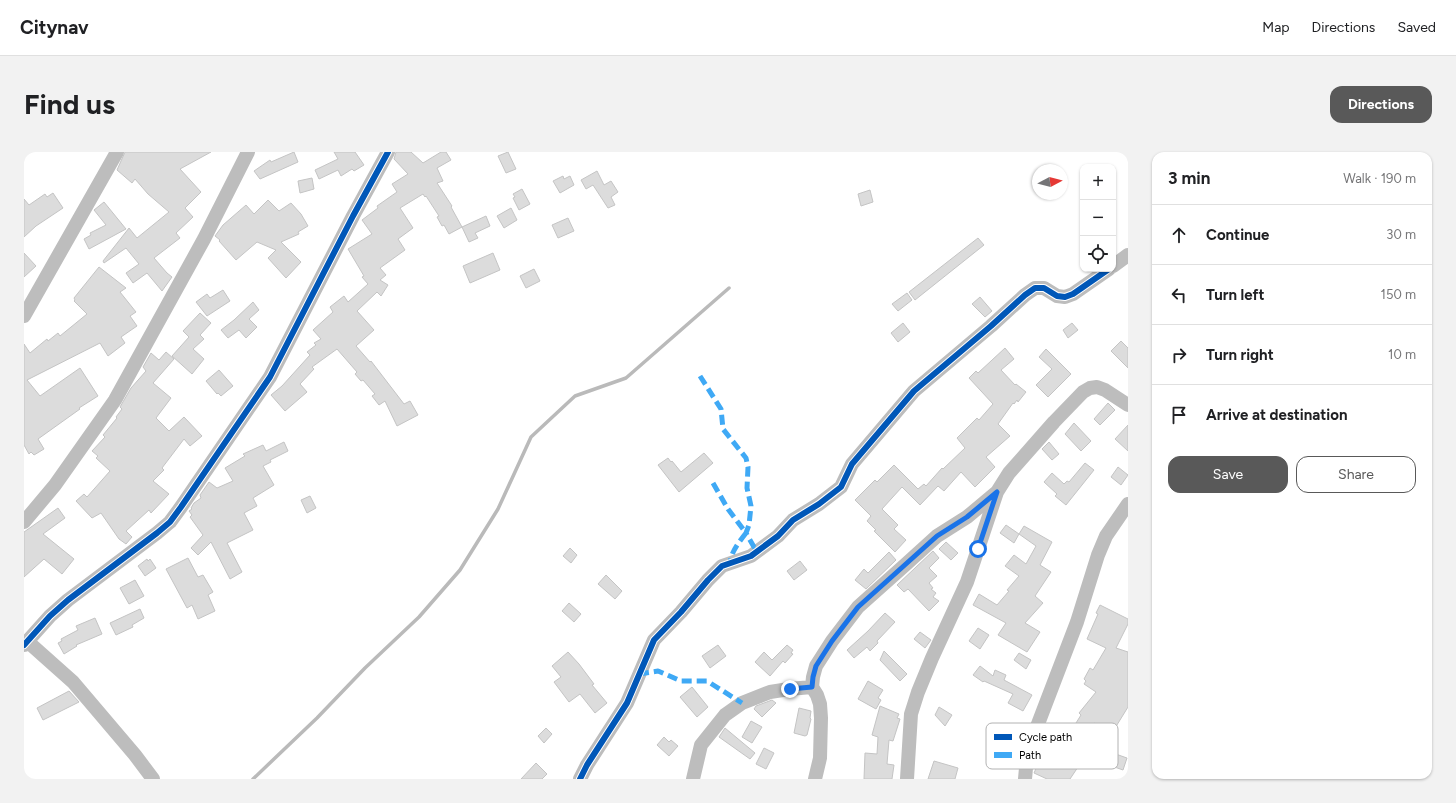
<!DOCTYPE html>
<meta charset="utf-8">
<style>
:root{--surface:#fff;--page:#f2f2f2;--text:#202124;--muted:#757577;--line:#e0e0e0;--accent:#595959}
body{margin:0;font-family:Figtree,sans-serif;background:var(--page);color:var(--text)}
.controls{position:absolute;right:12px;top:12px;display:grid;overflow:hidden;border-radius:8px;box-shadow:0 1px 3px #0004}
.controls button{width:36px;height:36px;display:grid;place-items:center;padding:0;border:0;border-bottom:1px solid var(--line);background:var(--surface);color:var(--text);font:20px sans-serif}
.compass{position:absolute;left:1008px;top:12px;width:36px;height:36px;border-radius:50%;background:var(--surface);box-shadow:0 1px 3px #0004;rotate:83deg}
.stop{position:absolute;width:12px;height:12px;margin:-9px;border:3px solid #1a73e8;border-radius:50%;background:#fff}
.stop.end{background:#1a73e8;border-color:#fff;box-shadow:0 1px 4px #0008}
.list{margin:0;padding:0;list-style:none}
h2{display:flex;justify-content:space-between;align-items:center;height:52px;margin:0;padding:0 16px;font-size:17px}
h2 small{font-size:13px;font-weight:400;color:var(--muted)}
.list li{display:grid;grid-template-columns:26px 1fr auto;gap:12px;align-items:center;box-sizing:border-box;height:60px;padding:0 16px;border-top:1px solid var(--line)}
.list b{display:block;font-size:15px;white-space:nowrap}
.list em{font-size:13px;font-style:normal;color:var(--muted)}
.actions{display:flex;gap:8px;padding:12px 16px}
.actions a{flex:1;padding:9px 0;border:1px solid var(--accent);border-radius:12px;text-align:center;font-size:14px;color:var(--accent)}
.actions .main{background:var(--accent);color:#fff}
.icon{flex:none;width:22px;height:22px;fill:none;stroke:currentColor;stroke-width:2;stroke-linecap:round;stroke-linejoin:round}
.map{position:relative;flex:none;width:1104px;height:627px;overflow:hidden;border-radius:12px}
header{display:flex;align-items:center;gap:24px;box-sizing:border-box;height:56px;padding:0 20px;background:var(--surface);border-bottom:1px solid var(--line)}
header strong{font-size:19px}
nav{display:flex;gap:22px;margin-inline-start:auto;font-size:14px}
.intro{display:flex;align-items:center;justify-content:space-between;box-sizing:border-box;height:96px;padding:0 24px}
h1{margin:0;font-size:28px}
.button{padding:10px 18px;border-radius:12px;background:var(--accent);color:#fff;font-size:14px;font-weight:700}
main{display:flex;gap:24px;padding:0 24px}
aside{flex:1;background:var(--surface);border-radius:12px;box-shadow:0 1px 3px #0004}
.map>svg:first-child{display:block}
</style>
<header>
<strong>Citynav</strong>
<nav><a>Map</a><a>Directions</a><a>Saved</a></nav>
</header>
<div class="intro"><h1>Find us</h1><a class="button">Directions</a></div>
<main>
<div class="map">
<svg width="1104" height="627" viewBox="0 0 1104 627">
<rect width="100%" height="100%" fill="#fff"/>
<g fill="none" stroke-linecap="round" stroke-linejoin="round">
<path stroke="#bababa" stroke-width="3.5" d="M229,627L293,566L341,516L395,465L436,418L474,357L507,285L551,244L602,226L705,136"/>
</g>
<path fill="#dcdcdc" stroke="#c4c4c4" d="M101,0H187L156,17L177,40L161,56L169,65L152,81L156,86L130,106L143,121L148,125L138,139L123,121L109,131L102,121L115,112L102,96L80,111L79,109L105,76L113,86L145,60L124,42L111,27L108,31L93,18Z
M270,0L274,10L236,27L230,19L246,8L247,10Z
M310,0H331L340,13L330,19L328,17L317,24L314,18L295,27L291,18L314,7Z
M372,0H387L399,11L417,0H422L427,8L413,16L419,29L413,31L428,54L427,55L438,75L425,82L420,73L418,74L413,65L415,64L402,44L401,45L399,42L376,56L389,76L374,87L381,98L356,116L362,123L356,128L364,133L357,144L353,140L333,159L350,178L332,194L346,210L347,209L380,252L386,249L394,263L373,274L361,249L355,253L348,244L351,242L339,228L337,229L331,222L333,220L313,197L288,215L290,217L276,232L283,240L261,259L247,243L258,234L286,203L283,200L292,193L290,191L297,187L289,178L309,160L306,155L320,144L324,150L344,132L338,125L340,124L324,97L348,82L338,68L354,56L353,54L373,40L368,32L384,22L370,7Z
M484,0L492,17L482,21L474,4Z
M573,19L580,33L587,29L594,40L587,45L591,53L584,56L569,33L562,37L557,28Z
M539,24L540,27L546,24L550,33L536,41L529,29Z
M288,26L290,37L276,41L274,29Z
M498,37L506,52L495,58L489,46L491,45L489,42Z
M846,38L849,50L837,54L834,42Z
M29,41L39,56L12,74L0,85V47L5,53L21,42L23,45Z
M244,48L255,59L267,51L277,62L284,74L274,80L275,82L257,90L277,110L262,126L244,106L252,98L233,90L212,108L195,89L196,88L191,84L199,73L222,53L230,62Z
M80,50L102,77L65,97L60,87L67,83L66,81L82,73L70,58Z
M487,56L493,68L480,76L473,64Z
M462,64L466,74L451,81L454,86L445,90L438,75Z
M544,66L550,79L534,86L528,73Z
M954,86L960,93L891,148L885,140Z
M0,101L12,114L0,125Z
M469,101L476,118L446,131L439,114Z
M75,115L102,136L96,140L112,160L106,164L113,174L97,185L101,191L84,204L76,191L3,228L16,244L56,216L74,244L55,256L56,257L14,287L20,297L10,303L7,300L5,302L0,293V192L6,201L23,187L24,189L34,181L36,184L63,162L50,149L51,148L50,146Z
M510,117L516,129L502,136L496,124Z
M199,138L206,149L183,164L172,150L183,142L186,146Z
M883,141L888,148L874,159L868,152Z
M956,145L968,159L961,165L948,152Z
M229,150L235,158L225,167L233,175L222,186L215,178L204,186L197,178L210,168Z
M176,161L187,171L176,183L180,187L169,197L180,207L168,222L148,204L165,185L159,179Z
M879,171L886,180L874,190L867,181Z
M1048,171L1054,178L1044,186L1039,178Z
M1097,189L1104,196V216L1087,199Z
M981,196L990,207L977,218L991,233L992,232L1002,240L994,250L993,248L990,252L989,251L974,272L986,284L962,305L971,315L951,335L937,320L920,339L914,334L896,353L878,335L858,357L874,373L870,377L882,388L871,400L850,379L852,378L843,369L847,364L831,348L851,328L853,330L870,313L894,337L900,332L902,334L918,316L919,317L941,296L933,286L953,266L955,268L969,252L945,226L952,219L954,221Z
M1022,197L1047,222L1024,245L1012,233L1028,217L1015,205Z
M142,200L150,207L129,231L147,246L132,266L145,279L160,265L178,284L166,294L160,287L138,316L140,318L129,329L145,342L127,361L125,358L102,379L108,385L102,392L95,387L77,361L68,366L52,349L60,342L63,345L86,319L72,306L74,304L68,299L81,285L79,283L93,266L92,265L98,257L96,255L107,236L122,219L119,215L127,201L135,208Z
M195,218L209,234L197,244L194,241L193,242L182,229Z
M1084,251L1091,258L1076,273L1070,267Z
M1050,271L1067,289L1057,299L1041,282Z
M1104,273V299L1091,287Z
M260,290L264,299L246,308L247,310L239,314L250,333L229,346L233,354L220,361L229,378L203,391L218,420L206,427L187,390L174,403L167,396L179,383L166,365L168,363L165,359L168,357L167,356L170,351L177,346L176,343L185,330L193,336L209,329L201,316L221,304L219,302L239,293L242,299Z
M1025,290L1035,302L1028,308L1018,297Z
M680,301L689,311L655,340L634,313L644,306L647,310L648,309L657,320Z
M1061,311L1070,318L1042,353L1031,344L1033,342L1020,330L1028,321L1040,332L1043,329L1045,330Z
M1094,315L1104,323L1097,333L1087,325Z
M286,344L292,356L283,361L277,348Z
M34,356L41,366L19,382L50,407L38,422L20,407L0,425V380Z
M982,373L995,382L990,391L976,381Z
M1000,374L1028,390L1016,413L1027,420L1011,444L1019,451L1001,471L1016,480L1003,500L974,483L982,471L949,453L955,442L973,453L985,439L983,438L995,424L981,414L990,403L1002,412L1012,394L995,382Z
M922,390L934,401L927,408L915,397Z
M546,396L553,403L547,411L539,404Z
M909,399L915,406L905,416L913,424L905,431L909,436L907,437L912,441L909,445L915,449L905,459L884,437L880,440L873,433Z
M865,400L872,408L842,437L831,428L840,417L844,421Z
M164,406L174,425L179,423L189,440L184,443L191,459L174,467L168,453L163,456L142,417Z
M123,407L124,409L126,407L132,416L121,424L114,414Z
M776,409L783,418L770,428L763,419Z
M582,423L598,439L591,447L574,432Z
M111,428L120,444L105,452L96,436Z
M545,451L557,462L550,470L538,459Z
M1076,453L1104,467V472L1092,496L1104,500V555L1088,581L1070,571L1059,588L1063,591L1050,613L1054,615L1046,627H1023L1010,621L1014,612L1011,611L1021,586L1018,584L1022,574L1042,587L1057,563L1055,561L1072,540L1060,532L1062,529L1060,527L1066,516L1069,518L1082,496L1063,487L1074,462L1072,461Z
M116,457L120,466L108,473L109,475L92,483L86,471Z
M861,461L871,470L853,489L854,491L846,499L843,495L830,506L823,498L844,479Z
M71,466L78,482L52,493L53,494L40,502L34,491L38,489L37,487L54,478L52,474Z
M954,476L965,483L956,497L945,489Z
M896,480L907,488L901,496L890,487Z
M694,493L702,504L686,516L678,504Z
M763,493L769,498L767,501L769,502L761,511L759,509L746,524L731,510L740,500L748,508Z
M860,499L883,522L876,529L856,508Z
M544,500L555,512L570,532L568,533L583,551L571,561L556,542L545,550L530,530L537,525L528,514Z
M995,501L1007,508L1002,517L990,508Z
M956,514L969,524L971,518L982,523L980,528L1008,543L999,559L984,551L989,542L960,529L959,530L949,523Z
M844,529L859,538L854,546L857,548L852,557L834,547Z
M668,535L684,555L673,565L656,545Z
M45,539L55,550L19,568L13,556Z
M748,548L752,551L738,565L730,557L732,554Z
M856,554L875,562L873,566L876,567L869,589L865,588L863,612L870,613L868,627H840L841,601L853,602L854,585L848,583Z
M915,555L928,563L921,574L911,563Z
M775,556L787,559L786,566L787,567L783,583L781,584L770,581Z
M727,569L738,575L728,591L718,585Z
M522,576L528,582L520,591L514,584Z
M701,576L731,601L726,607L695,585Z
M640,585L645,590L647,588L654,594L645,604L633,593Z
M740,596L750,601L742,617L732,612Z
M1086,600L1103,606L1099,618L1082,612Z
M910,609L934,616L931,627H904Z
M512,611L523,622L518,627H497Z"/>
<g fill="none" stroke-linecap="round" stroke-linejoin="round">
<path stroke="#bdbdbd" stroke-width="14" d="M1089,114L1104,103
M0,164L93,0
M0,370L31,333L91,248L180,87L224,0
M3,489L49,530L111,603L129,627
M0,493L26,464L44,448L133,381L146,370L157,355L246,225L329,64L364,0
M556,627L563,613L603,551L630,488L657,460L684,428L698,414L727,404L754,384L769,368L795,352L817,335L828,312L890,239L967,174L1001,143L1011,136H1020L1033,144L1041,145L1049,142L1085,117
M669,627L677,593L701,563L718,551L746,540L765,537L788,535
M791,627L796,606L797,566L796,552L793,543L788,535L789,525L792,514L808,489L834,455L881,413L913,384L943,365L973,340
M883,627L887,562L894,540L908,506L943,430L973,340L985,321L1030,270L1059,240L1066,236L1073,235L1081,238L1104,253
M1001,627L1003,605L1009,585L1053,470L1074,403L1082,384L1104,352"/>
<path stroke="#3fa9f5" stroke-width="5" stroke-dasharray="10 5" stroke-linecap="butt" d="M676,224L697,257L699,277L722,306L724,315L723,336L727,354L725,373L722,381L730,395L736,398
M689,331L704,357L722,381C715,390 707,400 706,411
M615,522L634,519L657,529H683L718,551"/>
<g stroke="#fff" stroke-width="8">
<path id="cycleway" d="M0,493L26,464L44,448L133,381L146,370L157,355L246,225L329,64L364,0
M556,627L563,613L603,551L630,488L657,460L684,428L698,414L727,404L754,384L769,368L795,352L817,335L828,312L890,239L967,174L1001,143L1011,136H1020L1033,144L1041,145L1049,142L1085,117"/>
</g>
<use href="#cycleway" stroke="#0057b8" stroke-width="6"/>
</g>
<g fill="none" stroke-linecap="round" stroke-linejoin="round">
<path stroke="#1a73e8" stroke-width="5" d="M766,537L788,535L789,525L792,514L808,489L834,455L913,384L943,365L973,340L954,397"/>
</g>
<rect x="962" y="571" width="132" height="46" rx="6" fill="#fff" stroke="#b2b2b2" stroke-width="1"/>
<rect x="970" y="582" width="18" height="6" fill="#0057b8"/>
<rect x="970" y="600" width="18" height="6" fill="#3fa9f5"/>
<g font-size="11" fill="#000">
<text x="995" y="589">Cycle path</text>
<text x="995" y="607">Path</text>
</g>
</svg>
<div class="controls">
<button>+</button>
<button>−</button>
<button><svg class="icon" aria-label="locate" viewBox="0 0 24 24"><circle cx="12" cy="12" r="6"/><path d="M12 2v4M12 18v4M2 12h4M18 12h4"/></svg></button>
</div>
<svg class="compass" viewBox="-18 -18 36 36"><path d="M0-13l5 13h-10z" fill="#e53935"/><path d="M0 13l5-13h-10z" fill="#757577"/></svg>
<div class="stop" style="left:954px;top:397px"></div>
<div class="stop end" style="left:766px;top:537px"></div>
</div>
<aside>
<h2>3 min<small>Walk · 190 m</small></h2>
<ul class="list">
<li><svg class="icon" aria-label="ahead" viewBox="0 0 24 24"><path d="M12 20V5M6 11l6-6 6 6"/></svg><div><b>Continue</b></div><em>30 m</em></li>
<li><svg class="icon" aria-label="left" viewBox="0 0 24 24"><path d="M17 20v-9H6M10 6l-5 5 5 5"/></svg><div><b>Turn left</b></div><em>150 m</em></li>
<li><svg class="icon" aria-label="right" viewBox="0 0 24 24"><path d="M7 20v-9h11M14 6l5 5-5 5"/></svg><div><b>Turn right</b></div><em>10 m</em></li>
<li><svg class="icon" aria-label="arrive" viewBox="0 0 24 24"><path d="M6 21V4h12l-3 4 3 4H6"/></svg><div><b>Arrive at destination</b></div></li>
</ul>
<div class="actions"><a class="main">Save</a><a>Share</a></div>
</aside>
</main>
